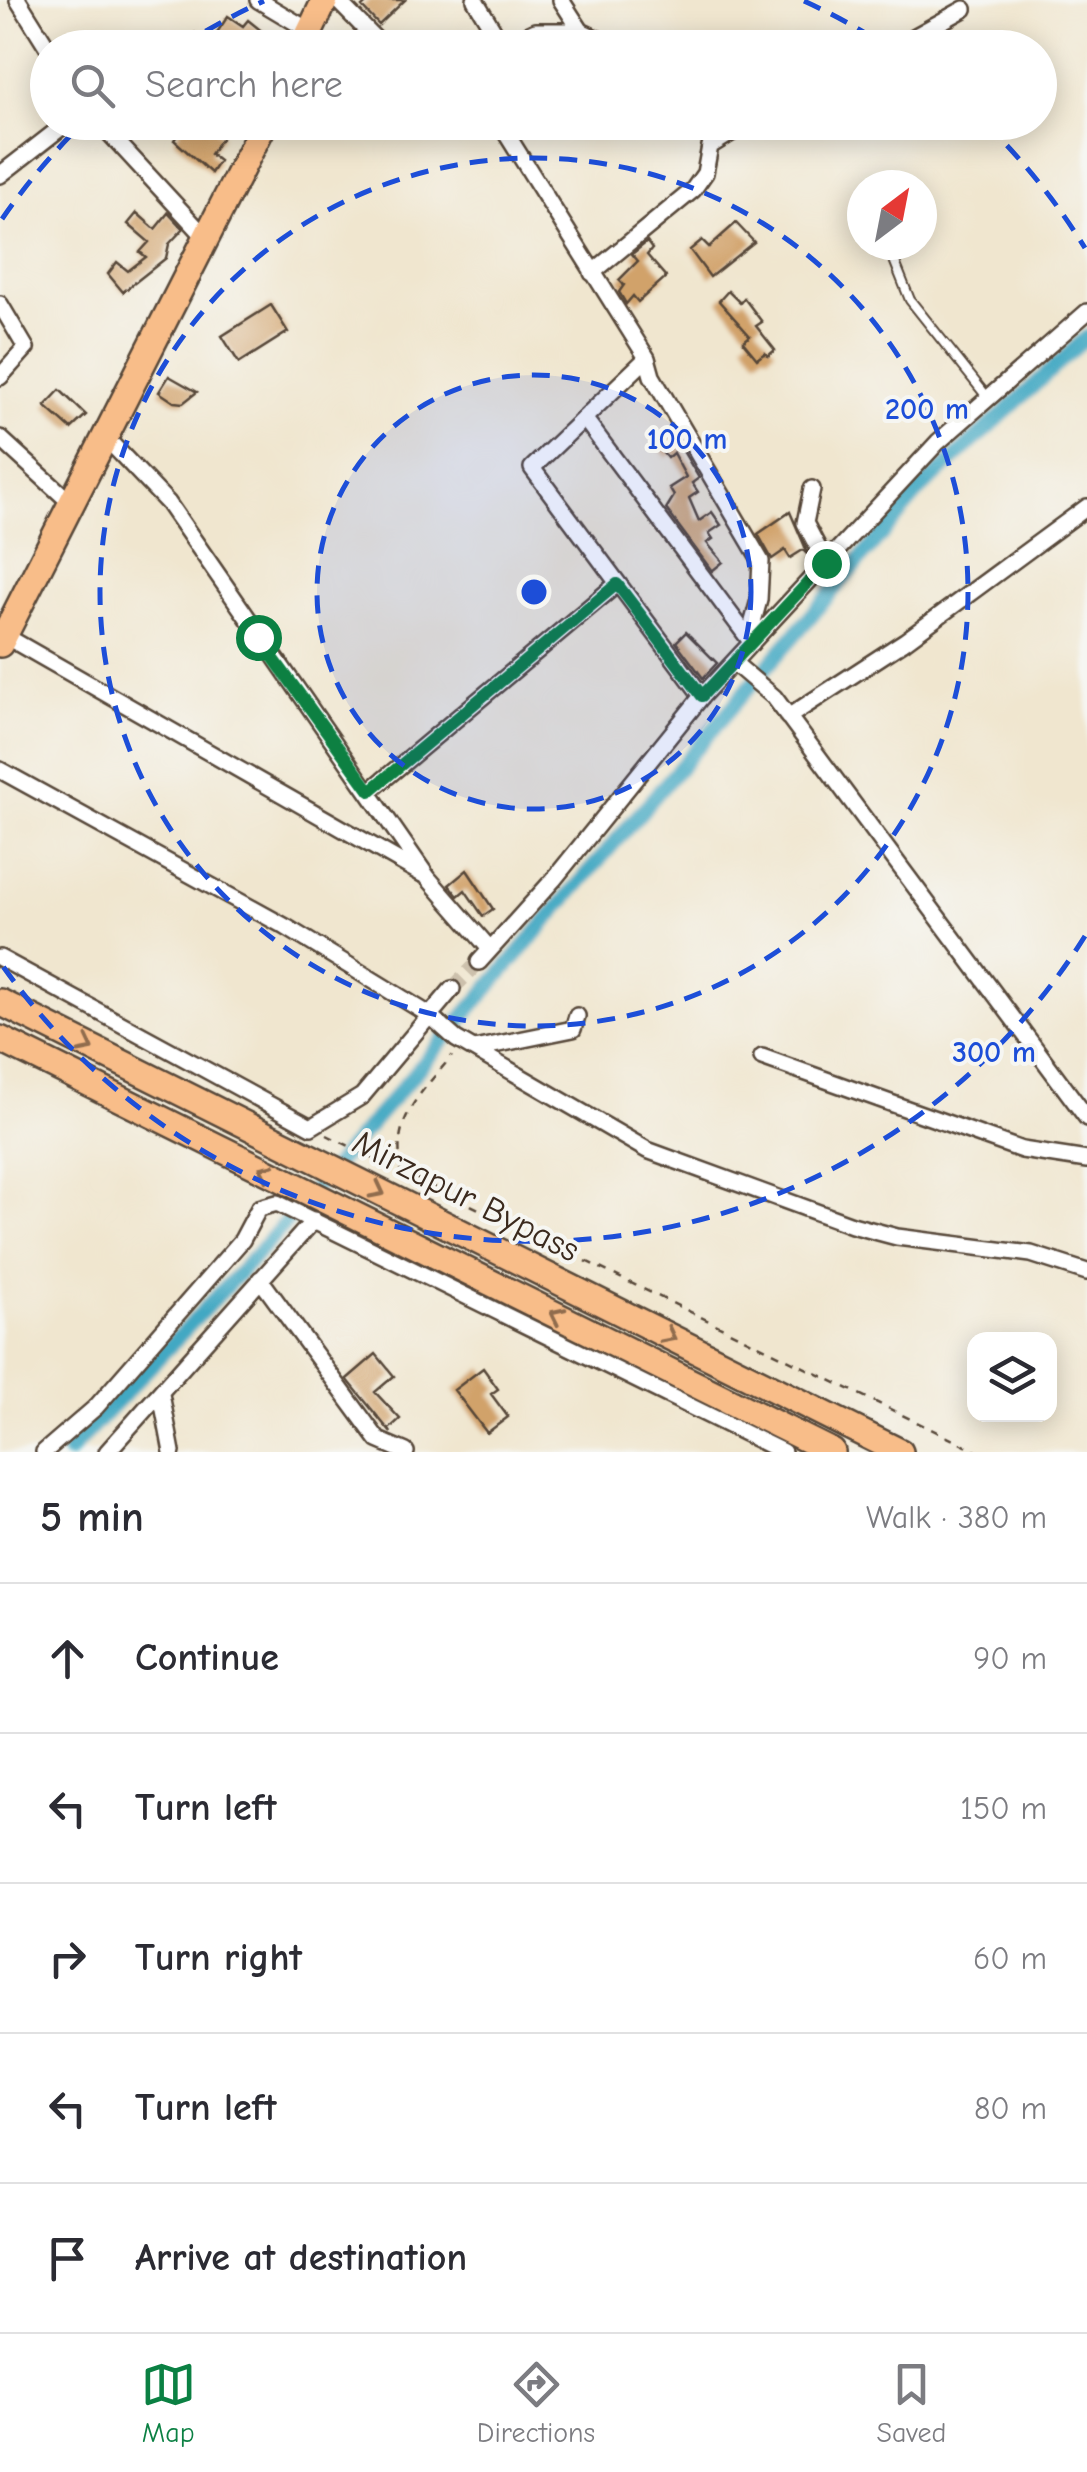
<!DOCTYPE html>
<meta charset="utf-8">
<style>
:root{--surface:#fff;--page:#f7f7f7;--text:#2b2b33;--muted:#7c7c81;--line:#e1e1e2;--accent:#0b8043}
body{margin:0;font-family:"Comic Neue",sans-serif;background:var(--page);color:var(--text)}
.controls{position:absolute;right:30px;bottom:30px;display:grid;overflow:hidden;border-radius:20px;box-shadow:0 5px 25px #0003}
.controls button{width:90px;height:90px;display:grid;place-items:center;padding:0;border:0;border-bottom:2px solid var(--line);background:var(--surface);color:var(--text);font:50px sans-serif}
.compass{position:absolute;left:847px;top:170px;width:90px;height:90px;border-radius:50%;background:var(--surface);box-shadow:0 5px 25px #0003;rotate:32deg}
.stop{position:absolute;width:30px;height:30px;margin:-22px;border:8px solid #0b8043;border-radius:50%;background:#fff}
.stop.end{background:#0b8043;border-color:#fff;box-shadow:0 2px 10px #0008}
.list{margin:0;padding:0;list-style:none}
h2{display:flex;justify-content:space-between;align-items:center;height:130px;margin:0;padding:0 40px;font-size:42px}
h2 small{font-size:32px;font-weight:400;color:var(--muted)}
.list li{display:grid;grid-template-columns:65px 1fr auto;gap:30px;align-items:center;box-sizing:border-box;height:150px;padding:0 40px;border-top:2px solid var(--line)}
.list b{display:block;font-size:38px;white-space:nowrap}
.list em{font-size:32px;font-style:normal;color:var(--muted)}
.icon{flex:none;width:55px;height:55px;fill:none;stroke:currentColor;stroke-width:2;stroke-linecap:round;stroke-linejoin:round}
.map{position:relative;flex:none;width:1087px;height:1452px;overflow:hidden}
.search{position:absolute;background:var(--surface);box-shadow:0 5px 25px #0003;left:30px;right:30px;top:30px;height:110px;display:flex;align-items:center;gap:25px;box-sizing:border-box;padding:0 35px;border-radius:55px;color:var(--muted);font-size:38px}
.sheet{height:880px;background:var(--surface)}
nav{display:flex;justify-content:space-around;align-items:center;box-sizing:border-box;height:140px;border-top:2px solid var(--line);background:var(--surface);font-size:28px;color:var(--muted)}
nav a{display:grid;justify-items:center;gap:5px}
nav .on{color:var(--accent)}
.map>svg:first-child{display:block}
</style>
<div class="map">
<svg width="1087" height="1452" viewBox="0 0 1087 1452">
<rect width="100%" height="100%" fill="#f6f6f2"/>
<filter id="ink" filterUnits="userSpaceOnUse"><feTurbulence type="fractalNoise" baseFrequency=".01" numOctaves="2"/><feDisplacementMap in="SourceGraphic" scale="20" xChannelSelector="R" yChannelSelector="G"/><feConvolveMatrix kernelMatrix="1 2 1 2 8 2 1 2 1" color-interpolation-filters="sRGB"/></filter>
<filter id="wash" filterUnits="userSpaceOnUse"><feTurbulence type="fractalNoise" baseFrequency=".0048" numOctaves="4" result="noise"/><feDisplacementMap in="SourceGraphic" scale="40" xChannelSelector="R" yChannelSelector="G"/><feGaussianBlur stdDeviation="2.25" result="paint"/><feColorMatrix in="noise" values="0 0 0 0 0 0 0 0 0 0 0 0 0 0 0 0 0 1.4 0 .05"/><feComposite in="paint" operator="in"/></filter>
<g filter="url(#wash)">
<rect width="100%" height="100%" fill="#f0e6cf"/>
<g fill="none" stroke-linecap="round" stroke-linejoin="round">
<path stroke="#43a8c3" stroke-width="15" d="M69,1452L271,1239L920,490L1087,337"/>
</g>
<g id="blocks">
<path fill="#d1a26a" d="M369,0H405L379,25L362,7Z
M228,16L243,26L248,20L269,37L261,48H181L195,33L208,46Z
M170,122H223L216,131L223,136L210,154L219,161L211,173L174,140L180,131Z
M137,213L155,229L168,213L183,229L169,244L166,258L123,292L108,274L117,262L128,271L146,257L140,252L149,242L128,224Z
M736,223L754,242L710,277L690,250L702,240L709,247Z
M647,242L652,249L647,255L666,277L638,302L633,296L626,304L619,292L624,285L619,280L638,261L632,254Z
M728,291L740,303L744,298L762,322L756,326L775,350L768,356L765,353L757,359L743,342L750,336L719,301Z
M271,305L288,332L239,363L222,336Z
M169,376L197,392L183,403L174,402L159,392Z
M60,390L86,415L71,429L45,406Z
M670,429L699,478L692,483L698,492L689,498L699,521L712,512L721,525L709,533L713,539L707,543L723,562L712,571L666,509L674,496L669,488L686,477L673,453L667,458L654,442Z
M790,512L809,556L803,550L790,558L785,550L772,559L758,534Z
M686,632L717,663L703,678L676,642Z
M467,870L493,909L483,916L465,890L458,896L449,885Z
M376,1354L394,1376L375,1392L400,1419L389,1429L391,1433L347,1379Z
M483,1368L498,1389L491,1394L508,1417L487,1433L454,1390Z"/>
</g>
</g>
<g filter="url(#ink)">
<use href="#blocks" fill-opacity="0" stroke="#564639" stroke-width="2.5"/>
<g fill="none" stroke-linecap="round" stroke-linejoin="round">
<path stroke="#ccc0ac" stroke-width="15" stroke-dasharray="15 8" stroke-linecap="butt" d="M452,989L479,962"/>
<g stroke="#564639" stroke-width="12">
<path id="service" d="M888,245L910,300L988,398"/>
</g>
<g stroke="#564639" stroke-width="20">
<path id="minor" d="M18,0L48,48
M258,0L310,31
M337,0L384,48
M475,0L504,48
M561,0L581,31
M503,46L535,31H581L602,41
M894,48L964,9
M99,122L208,240
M499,122L647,358L652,376L761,561L759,600L749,636
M0,175L68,122
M592,273L693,190L705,173L710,146L749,122
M0,304L26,348L0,377
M647,358L532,468L702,696
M584,418L752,643
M0,438L71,503
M106,438L168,503L428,878L489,948
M812,489L805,523L826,563
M0,633L422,874
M734,663L774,697L1087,1118
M788,717L905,641L1087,507
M0,770L286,927L428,1014L456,1039L647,1150L852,1225L897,1237L1031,1254L1087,1272
M370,791L617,584
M0,958L311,1127L362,1096L452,989
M479,962L554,879L702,696L938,442L1087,312
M474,1049L573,1029L577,1016
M762,1057L1022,1150L1087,1160
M260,1279L378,1440L406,1452
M161,1394L172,1452
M44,1452L96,1407L242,1240L259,1208L277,1203L783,1452
M107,1452L314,1220"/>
</g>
<g stroke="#564639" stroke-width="30">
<path id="primary" d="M302,48L325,0
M0,644L265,122"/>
</g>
<g stroke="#564639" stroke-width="30">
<path id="trunk" d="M0,1002L900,1452
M0,1039L832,1452"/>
</g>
<path stroke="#564639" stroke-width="2.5" stroke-dasharray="8 8" stroke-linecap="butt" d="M327,1135L978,1452
M402,1169C390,1119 422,1092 452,1056"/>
<use href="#service" stroke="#fff" stroke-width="8"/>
<use href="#minor" stroke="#fff" stroke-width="15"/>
<use href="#primary" stroke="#f8bd89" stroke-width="25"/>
<use href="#trunk" stroke="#f8bd89" stroke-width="25"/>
</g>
<defs><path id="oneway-chevron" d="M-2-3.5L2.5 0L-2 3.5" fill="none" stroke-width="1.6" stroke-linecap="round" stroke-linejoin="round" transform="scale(2.5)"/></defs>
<g stroke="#906c4e">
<use href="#oneway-chevron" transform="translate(87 1046) rotate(27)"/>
<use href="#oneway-chevron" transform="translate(266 1171) rotate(-154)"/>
<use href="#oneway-chevron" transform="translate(378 1191) rotate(27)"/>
<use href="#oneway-chevron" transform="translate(557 1315) rotate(-154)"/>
<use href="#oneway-chevron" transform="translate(669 1336) rotate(27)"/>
</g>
</g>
<g fill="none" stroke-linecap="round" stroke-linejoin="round" filter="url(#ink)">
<path stroke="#0b8043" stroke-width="12" d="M258,637L370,791L617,584L702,696L826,563"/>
</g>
<circle cx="534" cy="592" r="217" fill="#1d4ed8" fill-opacity=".12"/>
<g fill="none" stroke="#1d4ed8" stroke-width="5" stroke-dasharray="18 12">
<circle cx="534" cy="592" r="217"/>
<circle cx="534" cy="592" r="434"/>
<path d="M1085 936A650 650 0 0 1 2 965M2 219A650 650 0 0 1 82 124M180 47A650 650 0 0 1 264 1M804 1A650 650 0 0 1 888 47M986 124A650 650 0 0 1 1085 248"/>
</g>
<g text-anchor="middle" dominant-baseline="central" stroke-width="8" stroke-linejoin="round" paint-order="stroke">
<g font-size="35" fill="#3b2a1e" stroke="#f6f6f2">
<text transform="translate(466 1196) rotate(27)">Mirzapur Bypass</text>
</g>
</g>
<circle cx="534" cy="592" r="15" fill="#1d4ed8" stroke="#f6f6f2" stroke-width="5"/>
<g font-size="30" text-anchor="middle" font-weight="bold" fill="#1d4ed8" stroke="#f6f6f2" stroke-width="8" stroke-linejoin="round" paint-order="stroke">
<text x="927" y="419">200 m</text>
<text x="687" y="449">100 m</text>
<text x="994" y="1062">300 m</text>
</g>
</svg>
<div class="controls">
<button><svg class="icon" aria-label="layers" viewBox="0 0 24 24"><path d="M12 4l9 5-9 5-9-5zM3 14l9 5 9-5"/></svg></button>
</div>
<svg class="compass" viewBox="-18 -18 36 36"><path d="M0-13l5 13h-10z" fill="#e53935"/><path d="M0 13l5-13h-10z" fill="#7c7c81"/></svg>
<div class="stop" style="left:258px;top:637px"></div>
<div class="stop end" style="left:826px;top:563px"></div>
<div class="search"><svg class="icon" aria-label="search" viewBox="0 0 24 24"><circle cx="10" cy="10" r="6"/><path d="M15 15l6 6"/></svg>Search here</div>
</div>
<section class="sheet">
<h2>5 min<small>Walk · 380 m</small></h2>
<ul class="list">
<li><svg class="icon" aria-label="ahead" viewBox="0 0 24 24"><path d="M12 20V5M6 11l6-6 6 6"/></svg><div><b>Continue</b></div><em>90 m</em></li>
<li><svg class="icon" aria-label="left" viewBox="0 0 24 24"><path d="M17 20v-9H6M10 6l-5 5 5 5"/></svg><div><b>Turn left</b></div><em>150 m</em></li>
<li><svg class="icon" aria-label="right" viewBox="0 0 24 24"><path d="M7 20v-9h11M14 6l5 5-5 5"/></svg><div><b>Turn right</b></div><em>60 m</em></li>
<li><svg class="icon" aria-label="left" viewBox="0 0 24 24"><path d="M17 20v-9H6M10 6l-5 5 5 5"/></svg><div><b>Turn left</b></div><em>80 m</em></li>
<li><svg class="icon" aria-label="arrive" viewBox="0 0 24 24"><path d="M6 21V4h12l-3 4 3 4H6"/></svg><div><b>Arrive at destination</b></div></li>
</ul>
</section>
<nav>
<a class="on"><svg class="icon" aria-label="map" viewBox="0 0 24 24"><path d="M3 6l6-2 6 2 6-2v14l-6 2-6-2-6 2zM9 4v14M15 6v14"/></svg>Map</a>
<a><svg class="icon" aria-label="directions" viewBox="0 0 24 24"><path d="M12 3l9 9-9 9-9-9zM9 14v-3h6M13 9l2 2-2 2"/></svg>Directions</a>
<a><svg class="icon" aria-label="saved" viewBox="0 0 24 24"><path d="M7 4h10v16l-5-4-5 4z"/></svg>Saved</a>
</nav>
